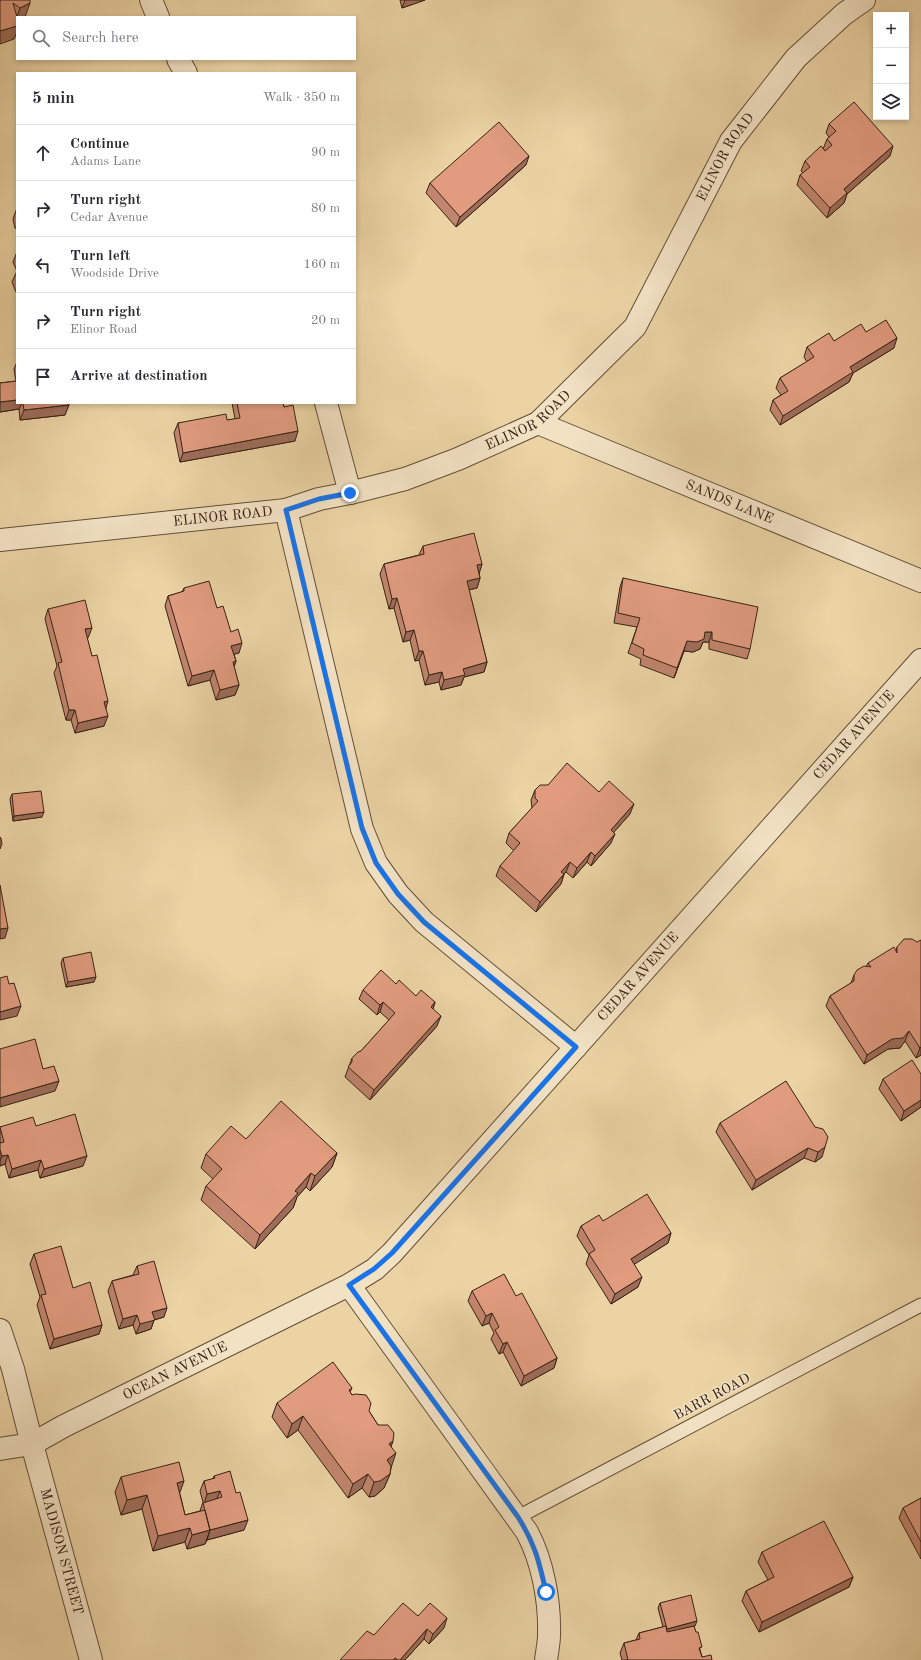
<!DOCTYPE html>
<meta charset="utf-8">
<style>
:root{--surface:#fff;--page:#f2f2f3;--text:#2b2b33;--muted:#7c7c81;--line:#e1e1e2}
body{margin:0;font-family:"Old Standard TT",serif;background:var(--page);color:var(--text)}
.controls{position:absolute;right:12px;top:12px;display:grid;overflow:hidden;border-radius:0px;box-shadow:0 2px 6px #0003}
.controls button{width:36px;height:36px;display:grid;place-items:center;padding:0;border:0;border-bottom:1px solid var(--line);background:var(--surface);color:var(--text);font:20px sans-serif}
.stop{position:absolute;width:12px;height:12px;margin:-9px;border:3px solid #1a73e8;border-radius:50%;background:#fff}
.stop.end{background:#1a73e8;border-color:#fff;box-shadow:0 1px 4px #0008}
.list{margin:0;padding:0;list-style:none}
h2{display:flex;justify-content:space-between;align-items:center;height:52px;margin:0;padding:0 16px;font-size:17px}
h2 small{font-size:13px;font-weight:400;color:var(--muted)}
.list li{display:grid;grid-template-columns:26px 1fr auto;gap:12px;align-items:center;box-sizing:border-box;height:56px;padding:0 16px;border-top:1px solid var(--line)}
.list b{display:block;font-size:15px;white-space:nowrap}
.list p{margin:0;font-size:13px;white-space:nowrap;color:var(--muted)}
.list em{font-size:13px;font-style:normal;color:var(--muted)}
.icon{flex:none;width:22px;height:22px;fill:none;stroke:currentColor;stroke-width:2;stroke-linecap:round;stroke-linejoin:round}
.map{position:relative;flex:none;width:921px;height:1660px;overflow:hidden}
.search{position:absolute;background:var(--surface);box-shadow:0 2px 6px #0003;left:16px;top:16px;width:340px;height:44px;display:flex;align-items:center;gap:10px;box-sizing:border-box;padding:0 14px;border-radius:0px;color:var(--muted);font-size:15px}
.panel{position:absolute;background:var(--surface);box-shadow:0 2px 6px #0003;left:16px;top:72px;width:340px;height:332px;border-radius:0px}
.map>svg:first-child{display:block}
</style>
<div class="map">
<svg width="921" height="1660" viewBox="0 0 921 1660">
<rect width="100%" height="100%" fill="#ebd3a4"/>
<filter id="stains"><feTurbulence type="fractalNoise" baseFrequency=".005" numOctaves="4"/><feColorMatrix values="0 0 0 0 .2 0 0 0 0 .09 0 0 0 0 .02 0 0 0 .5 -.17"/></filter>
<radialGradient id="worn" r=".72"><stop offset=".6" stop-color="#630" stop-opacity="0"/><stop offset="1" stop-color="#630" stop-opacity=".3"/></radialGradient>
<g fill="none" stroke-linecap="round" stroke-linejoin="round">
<g stroke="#644e39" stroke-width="15">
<path id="lane" d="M518,1517L921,1305"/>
</g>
<g stroke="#644e39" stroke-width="24">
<g id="street">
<path d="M151,0L158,17"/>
<path d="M178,59L186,73"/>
<path d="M326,403L350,493"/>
<path id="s1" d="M538,423L921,581"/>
<path d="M286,510L362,829L376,863L398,894L424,922L576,1047"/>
<path id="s2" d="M0,540L286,510L319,499L350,493L405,479L458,459L538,423L635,327L731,141L796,58L844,14L864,0"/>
<path d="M349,1285L527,1532C543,1562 550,1602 549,1635C549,1643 547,1652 546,1660"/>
<path id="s3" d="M0,1330L13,1369L32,1444L91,1660"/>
<path id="s4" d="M0,1449L32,1444L64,1426L349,1285L375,1269L392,1253L921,660"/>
</g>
</g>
<use href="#lane" stroke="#f2e2c4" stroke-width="13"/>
<use href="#street" stroke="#f2e2c4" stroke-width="22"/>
</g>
<path fill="#c2866e" stroke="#372215" d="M0,0L30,3L17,17L14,39Z
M400,0H425L402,8Z
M829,124L890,156L847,194L844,203L827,218L797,185L800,175L803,173L801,171L805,161L823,149L827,139L829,137L826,133Z
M526,165L456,227L426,193L430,183Z
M17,208V229L15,228L13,219Z
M17,252V292H16L12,282L17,271L13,262Z
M866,332L894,348L853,373L849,382L780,425L770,410L773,400L781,395L776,388L780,378L807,362L804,357L807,347L834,341Z
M17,362V403H69L65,415L20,420L19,409L0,412V383L16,381L14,369Z
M232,403H283L295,441L180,462L174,433L178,423L227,420L235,419Z
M423,546L482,564L479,573L480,578L477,588L469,590L487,662L484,672L464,677L461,685L441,690L439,682L425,685L419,660L415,661L410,640L403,642L394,608L389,609L380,574L384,564L419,555Z
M623,578L750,649L747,659L709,649V642H703L700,649L693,652L684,651L674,678L640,665L641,659L628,653L637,627L614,623L620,587Z
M184,588L217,608L231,632L239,653L234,654L236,661L234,667L239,685L235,695L216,700L210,680L188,686L165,606L168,596L182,592Z
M48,609L88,638H87L106,708L104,726L75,733L71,720H66L54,673L57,666L45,619Z
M535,790L599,792L630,814L614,832L611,843L591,866L587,862L573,878L566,872L564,874L561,884L536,912L496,876L500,866L514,851L506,843L509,833L532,808L531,800Z
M12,794L42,817L13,821L10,799Z
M897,947L921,1055L916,1058L905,1041L900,1048L888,1049L864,1064L826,1006L830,996L851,983L854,975L866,967L868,963L896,951Z
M63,958L94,982L66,987L61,963Z
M396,984L416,996L435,1002L433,1009L437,1026L370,1100L345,1077L352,1058L361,1051L389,1020L380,1012L377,1015L359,999L363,990Z
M921,1074V1107L901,1121L879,1089L883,1079Z
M720,1123L815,1127L822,1157L815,1162L804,1158L752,1190L716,1132Z
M36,1126L83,1166L40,1178L38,1170L9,1178L5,1164L0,1166V1127Z
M246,1139L337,1153L332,1167L310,1191L306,1187L297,1197L293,1208L255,1249L201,1200L206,1186L213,1179L201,1168L206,1154Z
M603,1221L671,1233L668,1243L634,1264L638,1287L611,1304L586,1264L589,1255L577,1236L581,1226Z
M34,1254L73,1288L102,1325L99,1334L50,1349L37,1305L40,1297L30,1264Z
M137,1266L164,1317L154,1320L151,1329L136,1334L133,1325L119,1329L108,1291L112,1281L133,1275Z
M472,1291L516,1296L557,1358L554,1368L521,1386L503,1352L499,1354L491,1339L494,1333L489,1323L482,1326L468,1301Z
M352,1388L350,1392L352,1395L369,1411L378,1425L393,1441L391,1446V1468L390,1474L384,1488L375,1496L369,1497L362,1488L348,1498L298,1430L287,1438L272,1417L277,1403Z
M214,1476L244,1530L207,1540L205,1544L187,1549L185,1542L153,1551L142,1509L121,1515L115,1492L121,1477L180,1494L185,1515L200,1511L203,1502L200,1491L204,1481L213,1479Z
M921,1498V1559L899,1518L903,1508Z
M762,1552L853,1577L849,1587L759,1632L742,1601L746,1591L768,1580L758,1562Z
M660,1603L695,1626L694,1627L702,1657L712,1660H622L620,1653L624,1643L636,1640L639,1633L663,1627L658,1608Z
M418,1616L444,1628L429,1644L424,1639L405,1660H340L374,1635Z"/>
<path fill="#9e6d5a" stroke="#372215" d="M405,0H425L402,8Z
M30,3L25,17H17L15,23L20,8Z
M17,26V32L14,39L0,44V31Z
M893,146L890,156L847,194L844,203L827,218L830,208L844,189Z
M529,156L526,165L456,227L460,217Z
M897,338L894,348L853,373L849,382L780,425L783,416L850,367Z
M17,400V403H22L19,409L0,412V402Z
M69,405L65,415L20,420L24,410Z
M298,431L295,441L180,462L183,453Z
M482,564L479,574L477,565Z
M480,578L477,588L463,591L467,581Z
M397,598L394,608L389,609L392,599Z
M92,628L88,638L81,639L85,629Z
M414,630L410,640L403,642L406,632Z
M705,632H712L709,642H703L700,649L693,652L684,651L674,678L687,641Z
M242,643L239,653L228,656L231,646Z
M419,651H423L419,660L415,661Z
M236,661L232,671L233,662Z
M487,662L484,672L464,677L461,685L441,690L444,680L463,669Z
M214,670L210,680L188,686L192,676Z
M442,672L439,682L425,685L429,675Z
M239,685L235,695L216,700L220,690Z
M108,701L105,711L104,702Z
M69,710H75L71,720H66Z
M108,716L104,726L75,733L78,723Z
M634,804L630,814L607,840L611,830Z
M44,812L42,817L13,821L14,816Z
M615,834L611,843L591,866L595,856Z
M591,852L587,862L573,878L577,868Z
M570,862L566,872L558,881L561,872Z
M564,874L561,884L536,912L540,902Z
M8,928L5,938L0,939V929Z
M96,977L94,982L66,987L68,982Z
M383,1002L380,1012L377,1015L380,1005Z
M435,1002L432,1012L431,1007Z
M21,1006L17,1016L0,1020V1012Z
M441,1016L437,1026L370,1100L374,1090Z
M909,1031L905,1041L900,1048L888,1049L864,1064L867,1055L892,1039Z
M921,1047V1055L916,1058L920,1048Z
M59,1081L55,1091L0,1107V1098Z
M921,1100V1107L901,1121L904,1111Z
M825,1147L822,1157L815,1162L818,1152Z
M808,1148L804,1158L752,1190L756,1180Z
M337,1153L332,1167L310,1191L315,1176Z
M8,1155L5,1164L0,1166V1161L2,1156Z
M87,1156L83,1166L40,1178L44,1169Z
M41,1160L38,1170L9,1178L12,1169Z
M311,1173L306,1187L297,1197L293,1208L255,1249L260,1235L295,1191Z
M671,1233L668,1243L627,1269L631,1259Z
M642,1277L638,1287L611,1304L615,1294Z
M167,1308L164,1317L154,1320L151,1329L136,1334L140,1324L152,1312Z
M492,1313L489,1323L482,1326L486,1316Z
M137,1315L133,1325L119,1329L123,1319Z
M102,1325L99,1334L50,1349L54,1339Z
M507,1342L503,1352L499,1354L503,1344Z
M557,1358L554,1368L521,1386L524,1376Z
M303,1416L298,1430L287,1438L292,1424Z
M393,1441L388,1455L389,1444Z
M396,1453L391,1468L387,1460Z
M368,1474L362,1488L348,1498L353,1484Z
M390,1474L384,1488L375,1496L369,1497L374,1482Z
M184,1481L179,1495L177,1483Z
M220,1491L216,1501L204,1504L207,1494Z
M147,1495L142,1509L121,1515L127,1500Z
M248,1520L244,1530L207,1540L210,1530Z
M190,1528L185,1542L153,1551L158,1536Z
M210,1530L205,1544L187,1549L192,1535Z
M853,1577L849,1587L759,1632L762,1622Z
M447,1618L444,1628L429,1644L433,1634Z
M697,1621L695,1626L665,1634L667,1629Z
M427,1629L424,1639L405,1660H400Z"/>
<path fill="#e19c80" stroke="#372215" d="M0,0H30V3L20,8L13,3L17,17V26L0,31Z
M854,102L893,146L844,189L847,193L830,208L800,175L810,167L805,161L821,146L825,151L832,145L827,139L836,131L829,124Z
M499,122L529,156L460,217L430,183Z
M886,320L897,338L850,367L853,372L783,416L773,400L788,391L780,378L814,357L807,347L829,333L834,341L861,324L866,332Z
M17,381V400L0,402V383Z
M23,403H69V405L24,410Z
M237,403H283L284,407L293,405L298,431L183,453L178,423L226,414L227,420L240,418Z
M474,533L482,564L477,565L480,578L467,581L487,662L463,669L465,675L444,680L442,672L429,675L423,651H419L414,630L406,632L397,598L392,599L384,564L424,554L423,546Z
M623,578L758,607L750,649L712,640V632H705L704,639L697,642L687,641L677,668L643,655L644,649L632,643L640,618L618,613Z
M209,581L217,608L223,606L231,632L238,629L242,643L231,646L236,661L233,662L239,685L220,690L214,670L192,676L168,596L184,591V588Z
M85,600L92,628L85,629L92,656L97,655L108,701L104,702L108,716L78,723L75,710H69L58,663L62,662L48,609Z
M567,763L599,792L609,781L634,804L611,830L615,834L595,856L591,852L577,868L570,862L561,872L564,874L540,902L500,866L520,843L509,833L538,801L535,798V790L540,785H548Z
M41,791L44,812L14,816L12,794Z
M0,837L1,838L2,844L0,849Z
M0,885L8,928L0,929Z
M904,939H912L917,942L921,940V1047L920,1048L909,1031L903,1038L892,1039L867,1055L830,996L854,981V975L857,970L864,966L871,967L868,963L894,947L897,953V947Z
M91,952L96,977L68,982L63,958Z
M381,970L396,984L399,980L416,996L421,990L435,1002L431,1007L441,1016L374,1090L348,1067L352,1062V1058L358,1052L361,1051L395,1013L383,1002L380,1005L363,990Z
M7,976L9,984L14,983L21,1006L0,1012V978Z
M35,1039L43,1069L54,1066L59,1081L0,1098V1049Z
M912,1060L921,1074V1100L904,1111L883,1079Z
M786,1081L815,1127L823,1129L828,1137L825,1147L818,1152L808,1148L756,1180L720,1123Z
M281,1101L337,1153L315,1176L311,1173L295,1191L298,1193L260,1235L206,1186L222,1169L206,1154L231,1126L246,1139Z
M75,1114L87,1156L44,1169L41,1160L12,1169L8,1155L2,1156L0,1150V1143L4,1142L0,1127L33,1117L36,1126Z
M647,1194L671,1233L631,1259L642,1277L615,1294L589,1254L595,1250L581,1226L599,1215L603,1221Z
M61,1246L73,1288L90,1282L102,1325L54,1339L41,1295L46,1294L34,1254Z
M154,1261L167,1308L152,1312L155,1320L140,1324L137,1315L123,1319L112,1281L139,1274L137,1266Z
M504,1274L516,1296L522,1293L557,1358L524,1376L507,1342L503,1344L495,1330L499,1327L492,1313L486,1316L472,1291Z
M333,1362L352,1388L349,1390L352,1395L355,1394L366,1395L371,1403L369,1411L378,1425H388L394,1433L393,1441L389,1444L396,1453L387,1460L391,1466L390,1474L380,1481L374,1482L368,1474L353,1484L303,1416L292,1424L277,1403Z
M179,1462L184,1481L177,1483L185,1515L205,1510L210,1530L192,1535L190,1528L158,1536L147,1495L127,1500L121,1477Z
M230,1471L236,1493L240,1492L248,1520L210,1530L203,1503L222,1497L220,1491L207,1494L204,1481L215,1478L214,1476Z
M921,1498V1542L903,1508Z
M824,1521L853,1577L762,1622L746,1591L774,1577L762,1552Z
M691,1595L697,1621L667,1629L660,1603Z
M403,1603L418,1616L430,1603L447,1618L433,1634L427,1629L400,1660H398L395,1658L393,1660H340L367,1631L374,1635Z
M666,1626L667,1632L694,1626L696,1632H698L702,1647L699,1648L702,1657L711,1655L712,1660H628L624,1643L640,1639L639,1633Z"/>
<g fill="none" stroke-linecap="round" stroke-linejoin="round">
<path stroke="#1a73e8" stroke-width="5" d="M350,493L319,499L286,510L362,828L376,863L398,894L424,922L576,1047L392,1253L374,1269L349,1285L518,1517C535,1544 539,1561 546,1592"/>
</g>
<g text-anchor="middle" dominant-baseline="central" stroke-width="3" stroke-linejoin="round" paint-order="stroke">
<g font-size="14" fill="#372215" stroke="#f2e2c4">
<text stroke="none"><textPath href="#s2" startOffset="884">ELINOR ROAD</textPath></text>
<text stroke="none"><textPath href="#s2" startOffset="548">ELINOR ROAD</textPath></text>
<text stroke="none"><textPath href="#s1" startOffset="207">SANDS LANE</textPath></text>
<text stroke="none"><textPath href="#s2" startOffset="224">ELINOR ROAD</textPath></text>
<text stroke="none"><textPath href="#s4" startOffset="1135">CEDAR AVENUE</textPath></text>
<text stroke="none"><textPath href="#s4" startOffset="811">CEDAR AVENUE</textPath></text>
<text stroke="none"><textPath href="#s4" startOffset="193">OCEAN AVENUE</textPath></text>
<text transform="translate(712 1397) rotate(-28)">BARR ROAD</text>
<text stroke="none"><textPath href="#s3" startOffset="230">MADISON STREET</textPath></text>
</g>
</g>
<rect width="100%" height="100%" filter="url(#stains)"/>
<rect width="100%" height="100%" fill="url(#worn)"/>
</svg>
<div class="controls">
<button>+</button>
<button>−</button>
<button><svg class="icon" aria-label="layers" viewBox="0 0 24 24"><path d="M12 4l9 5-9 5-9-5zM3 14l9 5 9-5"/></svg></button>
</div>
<div class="stop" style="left:546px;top:1592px"></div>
<div class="stop end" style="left:350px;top:493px"></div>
<div class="search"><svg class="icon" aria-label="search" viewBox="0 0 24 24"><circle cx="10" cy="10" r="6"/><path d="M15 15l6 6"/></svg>Search here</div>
<section class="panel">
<h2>5 min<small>Walk · 350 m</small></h2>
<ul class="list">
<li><svg class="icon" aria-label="ahead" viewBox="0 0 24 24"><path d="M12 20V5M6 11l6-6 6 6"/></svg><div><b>Continue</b><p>Adams Lane</p></div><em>90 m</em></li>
<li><svg class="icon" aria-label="right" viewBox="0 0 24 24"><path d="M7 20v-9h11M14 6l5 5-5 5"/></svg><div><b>Turn right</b><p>Cedar Avenue</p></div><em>80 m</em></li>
<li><svg class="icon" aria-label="left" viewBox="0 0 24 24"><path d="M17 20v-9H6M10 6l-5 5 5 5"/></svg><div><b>Turn left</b><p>Woodside Drive</p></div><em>160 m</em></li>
<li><svg class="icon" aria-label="right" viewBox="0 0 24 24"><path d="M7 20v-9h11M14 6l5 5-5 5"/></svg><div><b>Turn right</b><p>Elinor Road</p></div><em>20 m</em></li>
<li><svg class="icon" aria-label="arrive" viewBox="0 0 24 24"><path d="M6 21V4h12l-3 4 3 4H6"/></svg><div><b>Arrive at destination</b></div></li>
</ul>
</section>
</div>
